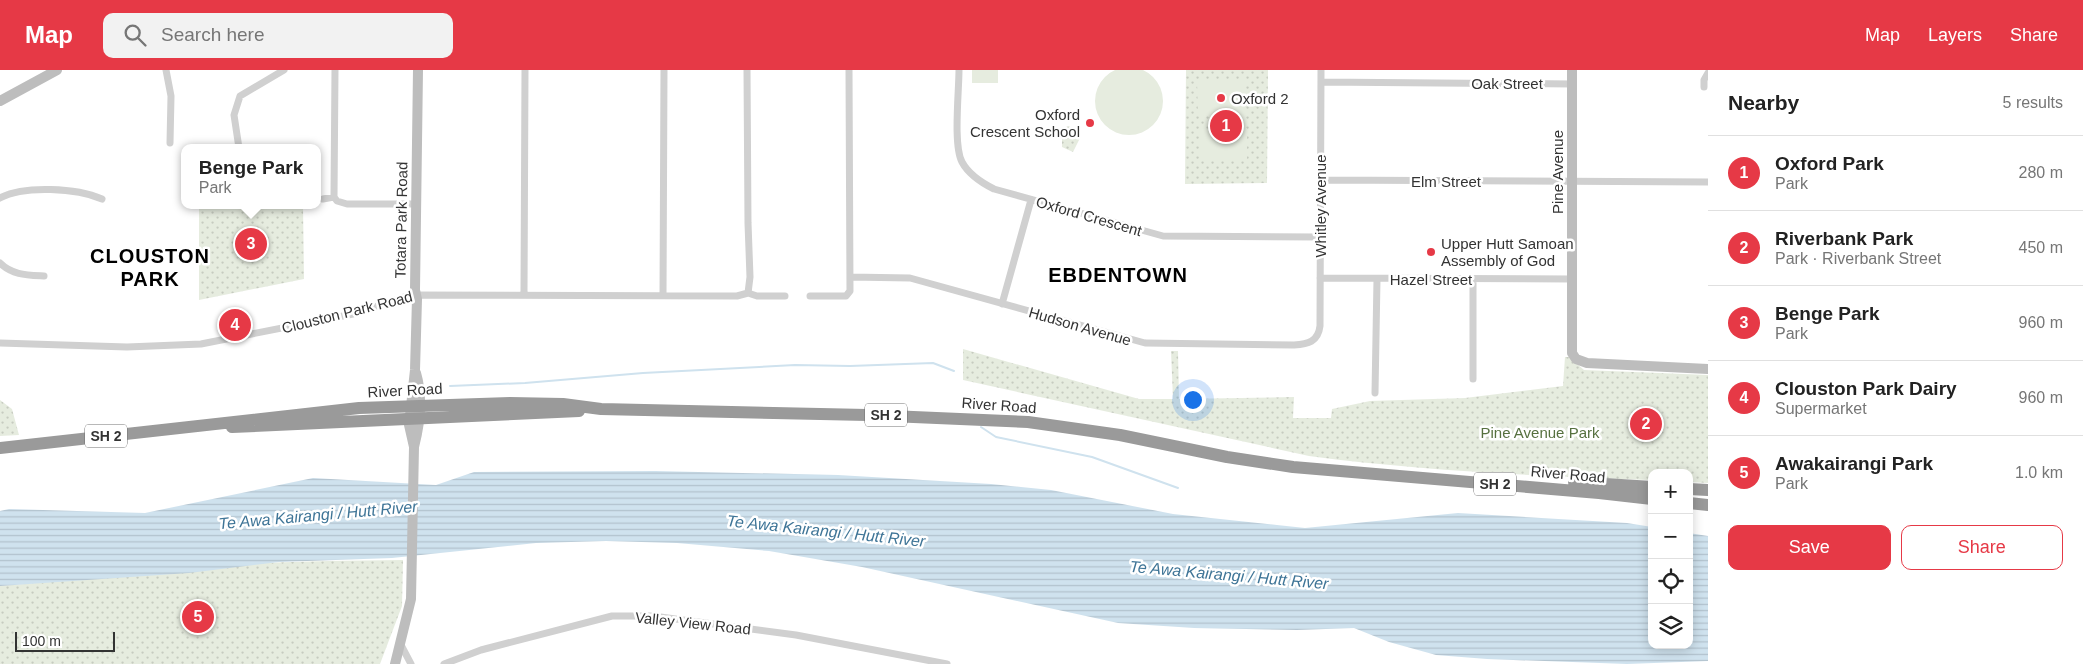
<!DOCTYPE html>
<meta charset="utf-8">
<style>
:root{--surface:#fff;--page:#f2f2f2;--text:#222;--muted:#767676;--line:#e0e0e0;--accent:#e63946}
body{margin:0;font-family:Arial,sans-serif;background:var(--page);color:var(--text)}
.controls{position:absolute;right:15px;bottom:15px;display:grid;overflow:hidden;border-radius:10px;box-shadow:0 2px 12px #0003}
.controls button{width:45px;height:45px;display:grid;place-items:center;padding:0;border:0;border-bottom:1px solid var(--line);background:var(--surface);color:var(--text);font:25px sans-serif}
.scale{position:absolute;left:15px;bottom:12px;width:100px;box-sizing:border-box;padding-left:5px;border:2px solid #333;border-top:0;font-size:14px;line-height:18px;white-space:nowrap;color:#333;-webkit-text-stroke:4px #fff;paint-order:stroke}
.you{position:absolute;left:1192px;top:329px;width:18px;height:18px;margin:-12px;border:4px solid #fff;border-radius:50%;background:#1a73e8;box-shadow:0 0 0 8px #1a73e833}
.badge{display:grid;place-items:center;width:32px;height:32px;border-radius:50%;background:var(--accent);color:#fff;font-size:16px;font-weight:700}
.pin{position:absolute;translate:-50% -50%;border:2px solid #fff;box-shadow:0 1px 5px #0006}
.popup{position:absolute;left:181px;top:74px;width:140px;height:65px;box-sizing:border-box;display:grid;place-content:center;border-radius:10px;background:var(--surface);filter:drop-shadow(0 1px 4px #0005);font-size:16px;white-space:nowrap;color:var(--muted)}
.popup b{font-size:19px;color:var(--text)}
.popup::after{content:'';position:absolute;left:50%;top:100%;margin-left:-10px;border:10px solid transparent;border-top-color:var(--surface)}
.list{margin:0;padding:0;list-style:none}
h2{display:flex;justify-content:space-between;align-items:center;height:65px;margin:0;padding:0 20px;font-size:21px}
h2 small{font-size:16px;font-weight:400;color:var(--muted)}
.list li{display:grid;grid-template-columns:32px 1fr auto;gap:15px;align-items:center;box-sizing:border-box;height:75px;padding:0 20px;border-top:1px solid var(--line)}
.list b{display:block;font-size:19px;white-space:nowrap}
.list p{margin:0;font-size:16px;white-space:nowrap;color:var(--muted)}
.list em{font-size:16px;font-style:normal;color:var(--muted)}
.actions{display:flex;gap:10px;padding:15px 20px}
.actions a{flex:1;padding:11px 0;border:1px solid var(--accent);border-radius:10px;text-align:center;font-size:18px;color:var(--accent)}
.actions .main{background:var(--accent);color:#fff}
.icon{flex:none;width:28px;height:28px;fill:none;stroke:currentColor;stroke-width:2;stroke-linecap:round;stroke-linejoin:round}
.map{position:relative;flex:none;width:1708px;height:594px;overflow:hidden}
header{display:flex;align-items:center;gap:30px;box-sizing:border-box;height:70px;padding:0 25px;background:var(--accent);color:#fff}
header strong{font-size:24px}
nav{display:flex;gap:28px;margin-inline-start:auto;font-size:18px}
.search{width:350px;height:45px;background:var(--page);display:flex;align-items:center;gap:12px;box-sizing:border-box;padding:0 18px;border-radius:10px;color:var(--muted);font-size:19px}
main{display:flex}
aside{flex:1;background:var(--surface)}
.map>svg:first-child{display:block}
</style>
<header>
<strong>Map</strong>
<div class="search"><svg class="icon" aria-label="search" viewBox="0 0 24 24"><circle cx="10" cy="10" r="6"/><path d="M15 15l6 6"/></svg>Search here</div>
<nav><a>Map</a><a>Layers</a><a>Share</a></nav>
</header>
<main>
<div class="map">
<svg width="1708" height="594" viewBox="0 0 1708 594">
<defs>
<pattern id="park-dots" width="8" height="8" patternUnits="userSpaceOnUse" patternTransform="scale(1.25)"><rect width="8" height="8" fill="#e6ecdf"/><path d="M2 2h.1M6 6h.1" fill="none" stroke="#c6cbc0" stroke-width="1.8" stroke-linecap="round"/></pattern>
<pattern id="water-rules" width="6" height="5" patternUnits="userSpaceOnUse" patternTransform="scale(1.25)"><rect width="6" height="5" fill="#cfe2ee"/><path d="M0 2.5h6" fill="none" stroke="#b2c2cd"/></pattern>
</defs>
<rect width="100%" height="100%" fill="#fff"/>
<path fill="url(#park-dots)" d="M1186,0H1268L1267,113L1185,114Z
M1069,56L1080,68L1073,82L1062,77V64L1066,57Z
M199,135H303L304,209L199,230Z
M963,279L1139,329H1173L1171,281H1178L1179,329L1294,327L1293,348H1331L1332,339L1370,331L1465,328L1563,316L1565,287H1569L1584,300L1708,305V413L1689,412V403H1652V410C1537,406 1423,401 1309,386L963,310Z
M0,330L12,339L19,365L0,366Z
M403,490L402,536L380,594H0V516C51,513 101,504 151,500C235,492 319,491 403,490Z"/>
<path fill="#e6ecdf" d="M1095 31a34 34 0 1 1 68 0a34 34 0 1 1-68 0Z
M972,0H998V13H972Z
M1197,11H1245V45L1198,46Z
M1247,58V90L1199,91V59Z"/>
<path fill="url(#water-rules)" d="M655,401L838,405L991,414L1051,420L1173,444L1305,458L1458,443L1627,453L1652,457V575H1689V463L1708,466V591L1627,594L1487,589L1436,585L1389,572L1354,558L1297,560L1194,558L1118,553L862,497L769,481L677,473L606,471L536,473L392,488L279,492L189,503L0,516V441L9,439L145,443L313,408L436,415L474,402Z"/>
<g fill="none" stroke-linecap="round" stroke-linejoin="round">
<path stroke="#cfe2ee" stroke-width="2" d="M450,316L525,313L643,303L795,295L850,296L933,293L954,301
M981,357L996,367L1092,387L1178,418"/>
<path stroke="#d0d0d0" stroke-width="7" d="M166,0L171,26L170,73
M747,0L748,153L750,207L748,223
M959,0C959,22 953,75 962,92C969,105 982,113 994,119L1163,166L1320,167
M1321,12L1572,14
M1704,17V10L1708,3
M239,78L234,45L240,26L284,0
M1320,110L1708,112
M334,127L335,0
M0,128C24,115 77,118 102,129
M323,129L334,127L337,131L347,134H417
M0,193C12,205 27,205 44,206
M850,207L910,208L1145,273L1294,275C1308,274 1318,272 1320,256L1321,0
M1320,208L1572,209
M524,224L525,0
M663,226L664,0
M810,226H846L850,221L849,0
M1002,234L1031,130
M0,273L127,277L201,274L353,244L410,225L737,226L748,223L757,226H785
M1473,309V210
M1375,323L1377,209
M401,575L411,594
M444,594L481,580L612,546H653L796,565L947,594"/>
<path stroke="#bdbdbd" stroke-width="10" d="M1572,0V283L1576,289L1587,293L1708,299
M0,31L57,0
M414,377L409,355L415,300L417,229L415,220L418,0
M395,594L411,529L414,377C420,354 423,327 416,303"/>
<path stroke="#9a9a9a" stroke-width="12" d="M232,357L579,341
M0,378L359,338L510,333L563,334L601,339L867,345L1028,352L1120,365L1227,387L1293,397L1599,423L1652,429
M1574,412L1652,417
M1689,419L1708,420
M1689,433L1708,435"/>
</g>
<g fill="#e63946" stroke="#fff" stroke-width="2">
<circle cx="1221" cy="28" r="5"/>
<circle cx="1090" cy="53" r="5"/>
<circle cx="1431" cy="182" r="5"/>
</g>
<g text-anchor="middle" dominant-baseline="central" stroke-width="5" stroke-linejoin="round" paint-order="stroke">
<g fill="#fff" stroke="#707070" stroke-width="1">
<rect x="865" y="333.5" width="42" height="23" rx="4"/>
<rect x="85" y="354.5" width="42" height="23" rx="4"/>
<rect x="1474" y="402.5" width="42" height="23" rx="4"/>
</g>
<g font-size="14" font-weight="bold" fill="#333">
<text x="886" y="345">SH 2</text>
<text x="106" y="366">SH 2</text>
<text x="1495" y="414">SH 2</text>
</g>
<g font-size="15" fill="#333" stroke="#fff">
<text x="1507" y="13">Oak Street</text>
<text transform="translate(1557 102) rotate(-90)">Pine Avenue</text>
<text x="1446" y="111">Elm Street</text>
<text transform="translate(1320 136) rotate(-90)">Whitley Avenue</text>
<text transform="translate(1089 146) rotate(16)">Oxford Crescent</text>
<text transform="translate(401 150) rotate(-89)">Totara Park Road</text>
<text x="1431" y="209">Hazel Street</text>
<text transform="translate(347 242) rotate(-14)">Clouston Park Road</text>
<text transform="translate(1080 256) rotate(16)">Hudson Avenue</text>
<text transform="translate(405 320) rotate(-3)">River Road</text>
<text transform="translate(999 335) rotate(4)">River Road</text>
<text transform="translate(1568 404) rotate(5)">River Road</text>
<text transform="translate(693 553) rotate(6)">Valley View Road</text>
</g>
<g font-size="15" fill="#333" stroke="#fff" text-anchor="start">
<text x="1231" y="28">Oxford 2</text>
<text x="1080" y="44" text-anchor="end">Oxford<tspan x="1080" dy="17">Crescent School</tspan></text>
<text x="1441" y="173">Upper Hutt Samoan<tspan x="1441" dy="17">Assembly of God</tspan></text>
</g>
<g font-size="15" fill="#56703f" stroke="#fff">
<text x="1540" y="362">Pine Avenue Park</text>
</g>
<g font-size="16" font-style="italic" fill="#3f7597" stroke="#fff">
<text transform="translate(318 445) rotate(-5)">Te Awa Kairangi / Hutt River</text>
<text transform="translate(826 461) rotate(6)">Te Awa Kairangi / Hutt River</text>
<text transform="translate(1229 505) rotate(5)">Te Awa Kairangi / Hutt River</text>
</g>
<g font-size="20" font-weight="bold" letter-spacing="1" fill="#000" stroke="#fff">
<text x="150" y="186">CLOUSTON<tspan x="150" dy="23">PARK</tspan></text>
<text x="1118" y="205">EBDENTOWN</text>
</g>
</g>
</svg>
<div class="controls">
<button>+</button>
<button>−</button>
<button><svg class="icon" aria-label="locate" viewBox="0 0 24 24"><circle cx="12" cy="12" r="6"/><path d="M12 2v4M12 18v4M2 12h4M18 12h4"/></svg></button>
<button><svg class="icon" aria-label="layers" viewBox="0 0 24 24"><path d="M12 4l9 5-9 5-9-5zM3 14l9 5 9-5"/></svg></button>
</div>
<div class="scale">100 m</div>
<div class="you"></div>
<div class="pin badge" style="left:1226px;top:56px">1</div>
<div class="pin badge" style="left:1646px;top:354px">2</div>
<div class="pin badge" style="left:251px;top:174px">3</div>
<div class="popup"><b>Benge Park</b>Park</div>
<div class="pin badge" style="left:235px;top:255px">4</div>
<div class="pin badge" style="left:198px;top:547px">5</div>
</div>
<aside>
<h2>Nearby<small>5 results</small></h2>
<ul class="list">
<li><span class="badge">1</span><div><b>Oxford Park</b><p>Park</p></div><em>280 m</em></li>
<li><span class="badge">2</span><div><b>Riverbank Park</b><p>Park · Riverbank Street</p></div><em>450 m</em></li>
<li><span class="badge">3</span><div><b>Benge Park</b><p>Park</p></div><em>960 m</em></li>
<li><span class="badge">4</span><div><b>Clouston Park Dairy</b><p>Supermarket</p></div><em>960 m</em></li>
<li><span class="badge">5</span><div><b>Awakairangi Park</b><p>Park</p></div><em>1.0 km</em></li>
</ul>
<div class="actions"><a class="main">Save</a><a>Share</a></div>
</aside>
</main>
